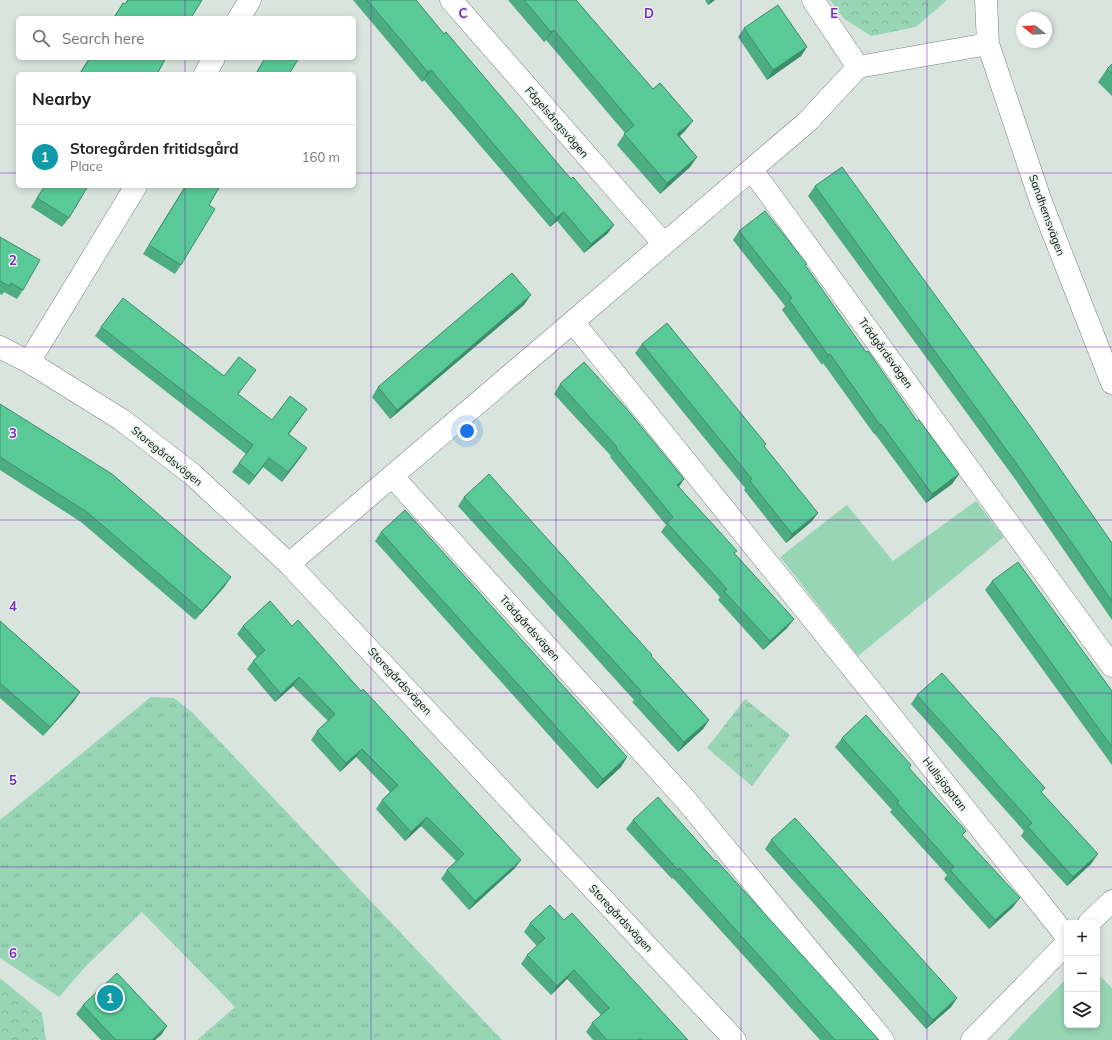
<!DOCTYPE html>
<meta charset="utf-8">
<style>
:root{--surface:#fff;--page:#f2f2f2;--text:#222;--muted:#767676;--line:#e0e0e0;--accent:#0f766e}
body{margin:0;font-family:Mulish,sans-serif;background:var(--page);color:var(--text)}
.controls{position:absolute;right:12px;bottom:12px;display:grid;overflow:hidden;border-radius:6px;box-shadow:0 2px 6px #0003}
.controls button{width:36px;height:36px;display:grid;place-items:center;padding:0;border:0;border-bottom:1px solid var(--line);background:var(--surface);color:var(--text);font:20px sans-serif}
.compass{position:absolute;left:1016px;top:12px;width:36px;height:36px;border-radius:50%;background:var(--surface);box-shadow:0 2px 6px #0003;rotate:288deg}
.you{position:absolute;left:467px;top:431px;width:14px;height:14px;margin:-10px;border:3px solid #fff;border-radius:50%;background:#1a73e8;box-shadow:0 0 0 6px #1a73e833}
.badge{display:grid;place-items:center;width:26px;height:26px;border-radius:50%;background:var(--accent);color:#fff;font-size:13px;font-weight:700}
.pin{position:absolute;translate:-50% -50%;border:2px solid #fff;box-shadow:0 1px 4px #0006}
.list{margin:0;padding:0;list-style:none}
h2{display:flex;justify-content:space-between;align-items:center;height:52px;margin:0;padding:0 16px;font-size:17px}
h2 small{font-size:13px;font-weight:400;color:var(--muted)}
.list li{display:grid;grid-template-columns:26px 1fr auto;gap:12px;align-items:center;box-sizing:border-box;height:64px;padding:0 16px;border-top:1px solid var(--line)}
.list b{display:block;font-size:15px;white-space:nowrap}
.list p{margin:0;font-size:13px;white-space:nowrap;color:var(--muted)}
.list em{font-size:13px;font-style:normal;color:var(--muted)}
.icon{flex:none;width:22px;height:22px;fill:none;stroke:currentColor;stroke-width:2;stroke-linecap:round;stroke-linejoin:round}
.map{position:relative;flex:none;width:1112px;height:1040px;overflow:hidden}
.search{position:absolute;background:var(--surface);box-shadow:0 2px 6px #0003;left:16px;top:16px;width:340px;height:44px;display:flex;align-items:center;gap:10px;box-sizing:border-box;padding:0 14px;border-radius:6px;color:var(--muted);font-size:15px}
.panel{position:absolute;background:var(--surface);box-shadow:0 2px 6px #0003;left:16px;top:72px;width:340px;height:116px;border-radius:6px}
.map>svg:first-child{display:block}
</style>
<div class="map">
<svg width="1112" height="1040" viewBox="0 0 1112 1040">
<defs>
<pattern id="forest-crowns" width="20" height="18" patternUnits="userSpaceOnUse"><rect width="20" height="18" fill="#97d5b5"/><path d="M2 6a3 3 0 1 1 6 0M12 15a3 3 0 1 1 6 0" fill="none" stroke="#81b69b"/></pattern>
<pattern id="park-tufts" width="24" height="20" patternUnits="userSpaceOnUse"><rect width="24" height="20" fill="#97d5b5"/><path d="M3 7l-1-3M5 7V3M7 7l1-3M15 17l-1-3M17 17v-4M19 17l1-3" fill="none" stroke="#81b69b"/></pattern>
</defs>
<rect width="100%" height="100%" fill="#dae4de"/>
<path fill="#97d5b5" d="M976,501L1004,537L858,656L780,557L847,505L893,561Z
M1097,973L1112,988V1040H1007L1067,978V1025H1097Z"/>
<path fill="url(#forest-crowns)" d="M830,0H947L916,27L871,36L843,18Z
M0,978L42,1013L46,1040H0Z"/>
<path fill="url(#park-tufts)" d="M151,697L174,698L193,713L502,1040H197L235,1007L142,912L86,966L59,997L0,958V820Z
M745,699L790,735L752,786L707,748Z"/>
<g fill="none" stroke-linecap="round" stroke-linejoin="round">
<g stroke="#7a847f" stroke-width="23">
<path id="street" d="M451,0L664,244
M813,0L858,67L988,44
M986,0L988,44L1041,202L1112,383
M239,18L250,0
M205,74L214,58
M752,170L1112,666
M573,322L871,691L1067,937
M0,347L29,362L122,420L192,474L289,564L735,1040
M29,362L136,186
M393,477L685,799L883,1040
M289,564L807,122L858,67
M1089,923L1112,901
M972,1040L1067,943"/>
</g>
<use href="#street" stroke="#fff" stroke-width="22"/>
</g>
<path fill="#4dad82" d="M127,0H202L191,18H113L123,3L125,4Z
M353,0H416L444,34L571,179L614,225L607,234L584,253L557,221L550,227L424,80L422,82Z
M508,0H576L685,131L680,136L697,157L690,167L660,194L617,145L625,133L546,40L544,42Z
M705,0H715L708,5Z
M744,28L807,47L801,56L767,80L738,37Z
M89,58H166L157,74H79Z
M265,58H299L289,74H255Z
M1112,64V96L1098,82L1107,69Z
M44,186H88L69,218L62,227L31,207Z
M185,186H220L209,205L181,265L175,274L143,254Z
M815,186L1112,543V620L1015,479L808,196Z
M739,231L805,266L866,352L917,421L959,474L952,484L926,503L875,434H874L823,363L822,365L782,310L785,306L733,240Z
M0,237L23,290L17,299L4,292L2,295L0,294Z
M524,305L390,419L372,397L378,387Z
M101,327L224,376L256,370L238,394L272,420L307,409L289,434L307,448L282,482L263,467L249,485L232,472L246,454L95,336Z
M642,344L818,513L811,522L786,543L744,490L745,488L635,353Z
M560,384L684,479L679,487L735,554L794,619L787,628L763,650L718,600L720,597L661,532L666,525L610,457L611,456L554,394Z
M0,404L225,586L195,620L81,522L0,470Z
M464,497L651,656L709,720L703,729L678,752L632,702L634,700L458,506Z
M381,532L627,757L621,767L597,789L375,541Z
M992,581L1112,691V765L985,590Z
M0,621L80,692L74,701L43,736L0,698Z
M243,626L515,868L469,910L441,879L447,870L456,861L421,826L405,841L376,809L382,800L390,792L356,757L340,772L311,740L317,731L328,721L293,686L275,702L247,669L253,661L257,657L237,634Z
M917,695L1041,793L1091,864L1067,886L1021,836L1024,831L911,704Z
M842,738L911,765L909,768L963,836L1013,907L989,929L944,879L947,875L890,812L892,810L835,747Z
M633,820L715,861L879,1040H820L673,878L672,879L626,829Z
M771,840L957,998L951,1007L926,1029L765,849Z
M564,920L688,1040H593L586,1032L592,1023L601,1015L567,979L551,995L521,964L527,955L537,946L524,932L530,923Z
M83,1005L167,1026L161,1035L155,1040H101L76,1014Z"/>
<path fill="#3e8d6a" d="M711,0H715L708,5Z
M554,30L546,40L544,42L551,32Z
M807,47L801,56L767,80L773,70Z
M431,70L424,80L422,82L428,72Z
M693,121L685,131L670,144L677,134Z
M697,157L690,167L660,194L667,183Z
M564,212L557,221L550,227L556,218Z
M614,225L607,234L584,253L591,244Z
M531,295L524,305L390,419L397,410Z
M830,354L823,363L822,365L828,355Z
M307,409L301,418L282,443L288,434Z
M881,424L875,434H874L880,425Z
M307,448L301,457L282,482L288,472Z
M269,458L263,467L249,485L255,476Z
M959,474L952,484L926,503L932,494Z
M684,479L678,488L677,485Z
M818,513L811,522L786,543L792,534Z
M231,577L225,586L195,620L202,611Z
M794,619L787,628L763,650L770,641Z
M299,677L293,686L275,702L281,694Z
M80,692L74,701L43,736L50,727Z
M709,720L703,729L678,752L684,742Z
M362,749L356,757L340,772L346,763Z
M627,757L621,767L597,789L603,779Z
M427,817L421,826L405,841L411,832Z
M1098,854L1091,864L1067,886L1073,877Z
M521,860L515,868L469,910L475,901Z
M1020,898L1013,907L989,929L995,920Z
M574,970L567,979L551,995L557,986Z
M957,998L951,1007L926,1029L933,1020Z
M167,1026L161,1035L155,1040H152Z"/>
<path fill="#59c997" stroke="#3e8d6a" d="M128,0H202L191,18H114L123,3L125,4Z
M367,0H416L444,34L446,32L571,179L573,177L614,225L591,244L564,212L556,218L431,70L428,72Z
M524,0H576L653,89L660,83L693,121L677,134L697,157L667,183L624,134L634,125L554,30L551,32Z
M778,5L807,47L773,70L744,28Z
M90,58H166L157,74H80Z
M265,58H299L289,74H256Z
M1112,64V74L1107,69Z
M842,167L1033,430L1112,543V601L1021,470L815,186Z
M45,186H88L69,218L37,198Z
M186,186H220L209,205L215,209L181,265L149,245Z
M765,211L807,264L805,265L866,352L868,351L917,421L919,420L959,474L932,494L881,424L880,425L830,354L828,355L789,300L792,298L739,231Z
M0,237L40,260L23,290L11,283L9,286L0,281Z
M512,273L531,295L397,410L378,387Z
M123,298L224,376L239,357L256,370L238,394L272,420L290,396L307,409L288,434L307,448L288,472L269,458L255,476L239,463L253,445L101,327Z
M667,323L766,444L764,446L818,513L792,534L750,481L752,479L642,344Z
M584,362L625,407L684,479L677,485L737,551L734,553L794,619L770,641L724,591L727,589L667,523L673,517L616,448L617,447L560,384Z
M0,404L112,474L231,577L202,611L87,512L0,457Z
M489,474L652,655L651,656L709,720L684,742L639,693L641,691L464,497Z
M405,510L627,757L603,779L381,532Z
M1018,562L1112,691V747L992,581Z
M270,601L292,626L298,620L361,691L363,689L521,860L475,901L447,870L464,854L427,817L411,832L382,800L398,785L362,749L346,763L317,731L335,714L299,677L281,694L253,661L265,650L243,626Z
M0,621L80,692L50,727L0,683Z
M942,673L1045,788L1041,792L1098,854L1073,877L1028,827L1032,823L917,695Z
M866,715L911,765L909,768L966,831L962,835L1020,898L995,920L950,870L954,867L897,803L899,801L842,738Z
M658,797L715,861L716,860L879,1040H835L680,868L678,870L633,820Z
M795,818L957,998L933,1020L771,840Z
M550,905L564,920L572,913L688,1040H641L640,1039L639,1040H607L592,1023L609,1008L574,970L557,986L527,955L545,938L530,923Z
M117,973L167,1026L152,1040H116L83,1005Z"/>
<path fill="none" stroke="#7b2cbf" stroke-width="1" stroke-opacity="0.55" d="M185,0V18M371,0V1040M556,0V1040M741,0V1040M927,0V1040M185,58V74M0,173H18M354,173H1112M185,186V1040M0,347H1112M0,520H1112M0,693H1112M0,867H1112"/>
<g text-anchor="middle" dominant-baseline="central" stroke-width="3" stroke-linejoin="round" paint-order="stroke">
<g font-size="11" fill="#0f1311" stroke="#e7f2eb">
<text transform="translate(557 122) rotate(49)">Fågelsångsvägen</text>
<text transform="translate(1047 215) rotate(70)">Sandhemsvägen</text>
<text transform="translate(886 353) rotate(54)">Trädgårdsvägen</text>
<text transform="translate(167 456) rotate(39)">Storegårdsvägen</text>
<text transform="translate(530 628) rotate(48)">Trädgårdsvägen</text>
<text transform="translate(400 681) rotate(47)">Storegårdsvägen</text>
<text transform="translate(945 784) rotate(52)">Hullsjögatan</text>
<text transform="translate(621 918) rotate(47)">Storegårdsvägen</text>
</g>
</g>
<g font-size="13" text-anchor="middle" font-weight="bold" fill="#7b2cbf" stroke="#e7f2eb" stroke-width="3" stroke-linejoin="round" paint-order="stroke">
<text x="463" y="18">C</text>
<text x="649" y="18">D</text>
<text x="834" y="18">E</text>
<text x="13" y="265">2</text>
<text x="13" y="438">3</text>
<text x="13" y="611">4</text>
<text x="13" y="785">5</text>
<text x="13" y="958">6</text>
</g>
</svg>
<div class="controls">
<button>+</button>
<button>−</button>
<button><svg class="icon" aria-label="layers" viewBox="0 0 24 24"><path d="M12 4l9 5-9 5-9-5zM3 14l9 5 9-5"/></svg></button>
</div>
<svg class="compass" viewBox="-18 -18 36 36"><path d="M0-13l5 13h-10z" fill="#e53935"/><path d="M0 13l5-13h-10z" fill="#767676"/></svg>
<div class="you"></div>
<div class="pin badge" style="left:110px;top:998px;background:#0f9aa8">1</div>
<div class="search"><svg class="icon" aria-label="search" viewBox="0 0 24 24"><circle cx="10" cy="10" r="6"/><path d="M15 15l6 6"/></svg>Search here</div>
<section class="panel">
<h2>Nearby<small></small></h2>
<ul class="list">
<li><span class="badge" style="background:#0f9aa8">1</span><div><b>Storegården fritidsgård</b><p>Place</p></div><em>160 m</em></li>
</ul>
</section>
</div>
